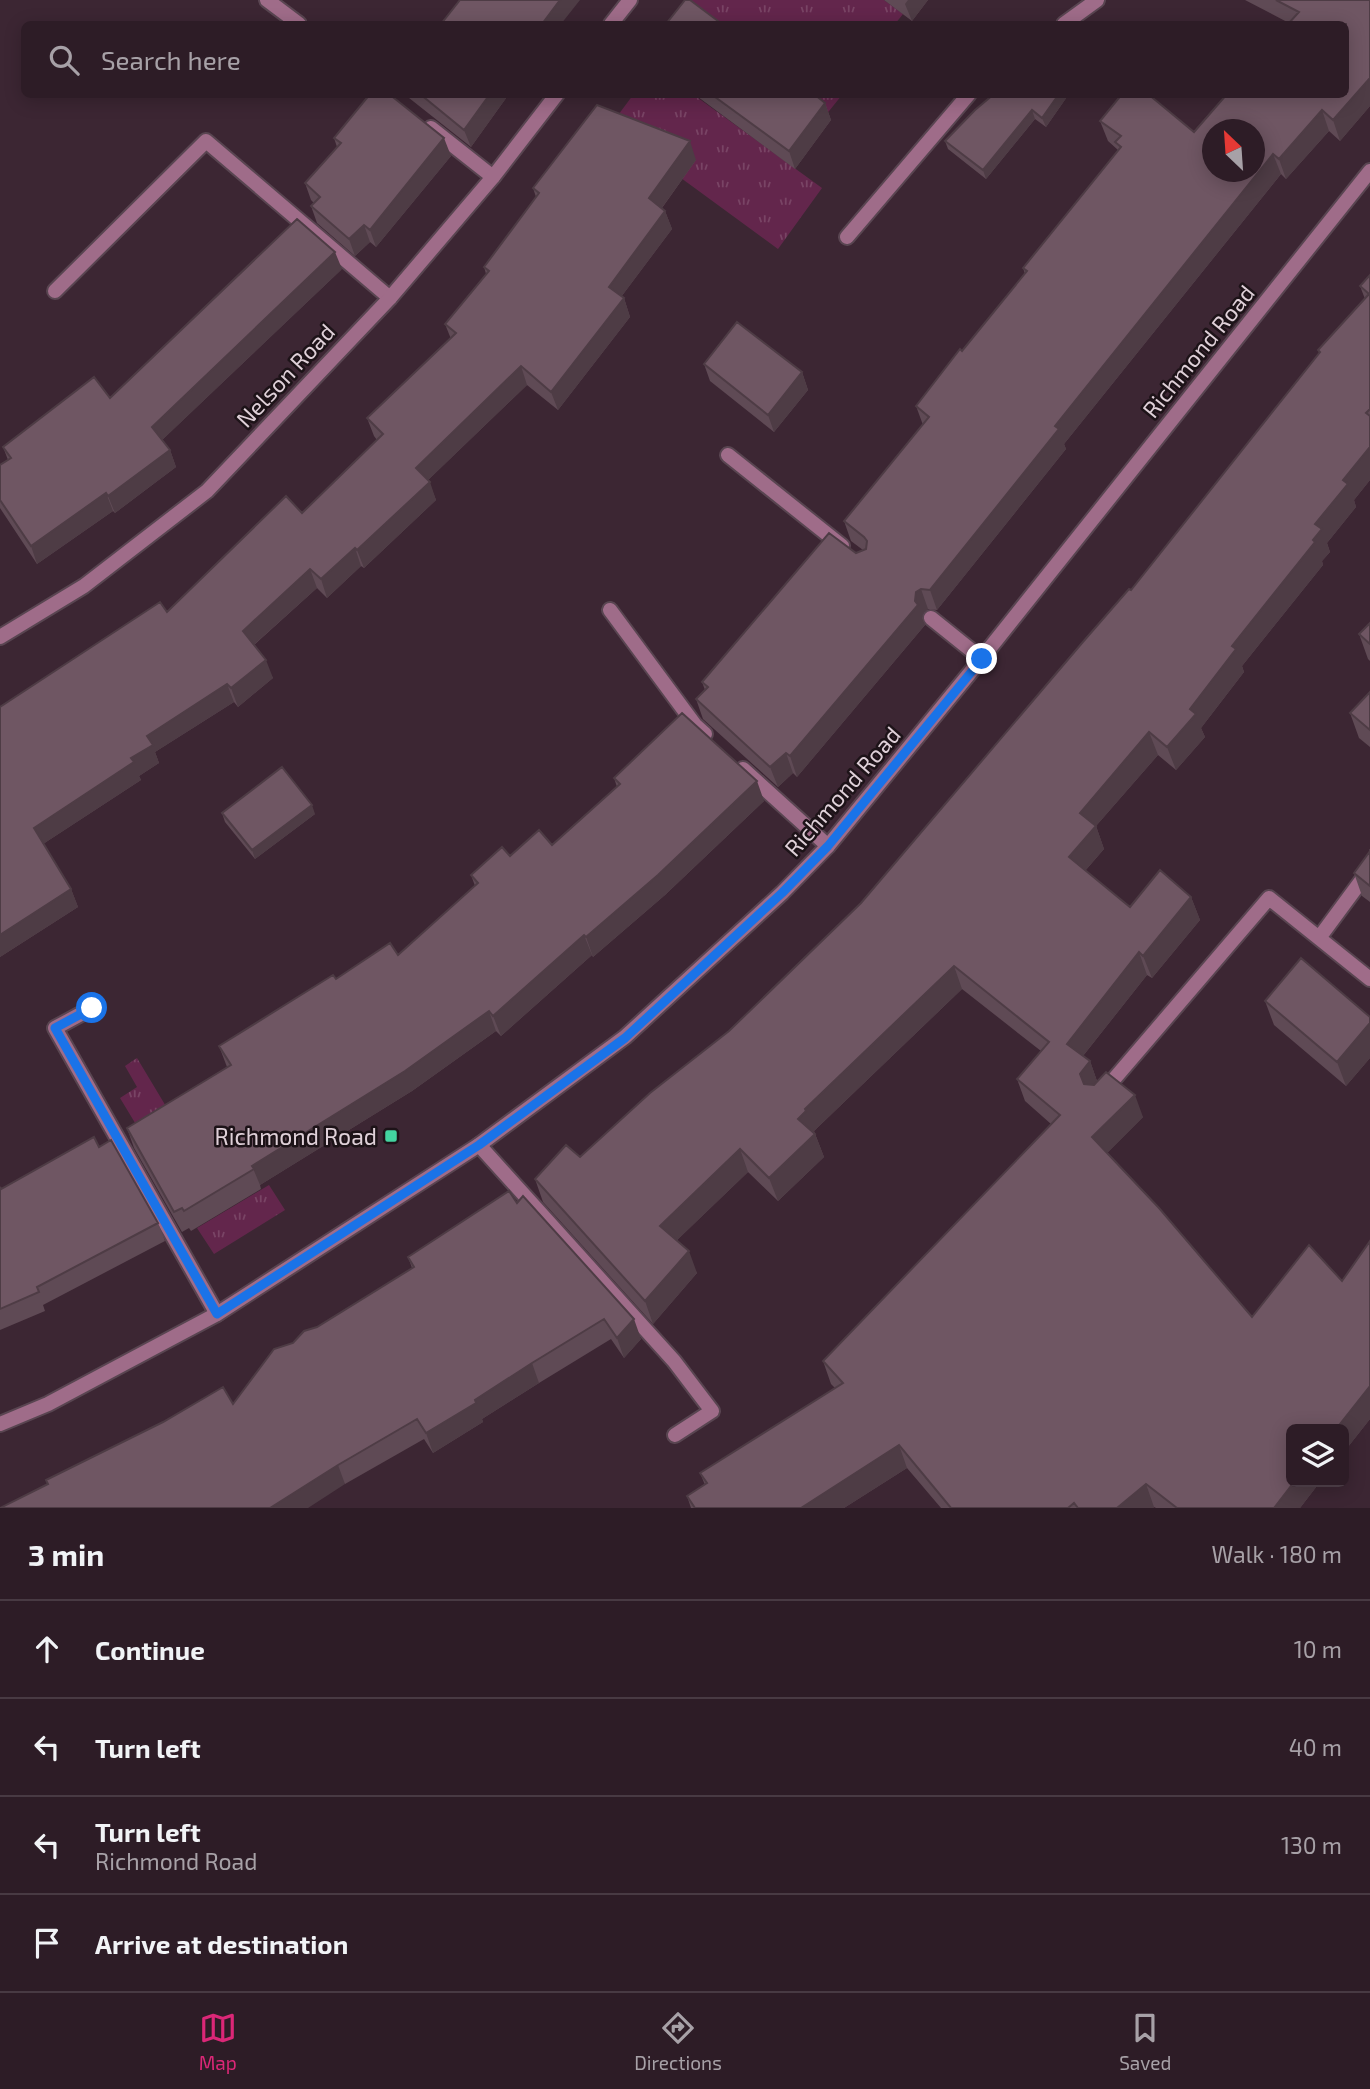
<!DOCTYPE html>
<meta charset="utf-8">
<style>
:root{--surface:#2d1c26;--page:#35252e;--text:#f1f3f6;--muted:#a7a1a7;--line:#483a43;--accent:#db2777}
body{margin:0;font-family:"Exo 2",sans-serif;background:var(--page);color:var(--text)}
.controls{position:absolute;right:21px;bottom:21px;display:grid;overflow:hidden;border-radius:10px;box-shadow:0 4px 18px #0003}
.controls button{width:63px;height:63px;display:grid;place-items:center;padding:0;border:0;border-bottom:2px solid var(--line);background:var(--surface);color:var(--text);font:35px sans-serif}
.compass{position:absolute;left:1202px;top:119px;width:63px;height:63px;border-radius:50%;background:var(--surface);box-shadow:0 4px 18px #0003;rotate:335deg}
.stop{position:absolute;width:21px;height:21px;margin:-16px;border:5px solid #1a73e8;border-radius:50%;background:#fff}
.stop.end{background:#1a73e8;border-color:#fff;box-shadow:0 2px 7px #0008}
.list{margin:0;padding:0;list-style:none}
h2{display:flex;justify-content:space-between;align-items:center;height:91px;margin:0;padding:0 28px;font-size:30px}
h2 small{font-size:23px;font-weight:400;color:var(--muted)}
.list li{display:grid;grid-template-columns:46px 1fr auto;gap:21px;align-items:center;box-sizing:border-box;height:98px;padding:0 28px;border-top:2px solid var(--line)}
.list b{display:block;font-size:26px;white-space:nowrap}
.list p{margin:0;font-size:23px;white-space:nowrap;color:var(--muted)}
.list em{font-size:23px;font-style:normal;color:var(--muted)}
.icon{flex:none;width:38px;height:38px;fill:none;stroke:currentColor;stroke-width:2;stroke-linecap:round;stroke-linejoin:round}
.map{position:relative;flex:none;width:1370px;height:1508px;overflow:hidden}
.search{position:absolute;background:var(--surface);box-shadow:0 4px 18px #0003;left:21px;right:21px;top:21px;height:77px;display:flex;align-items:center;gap:18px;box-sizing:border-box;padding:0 24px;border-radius:10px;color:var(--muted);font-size:26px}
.sheet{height:483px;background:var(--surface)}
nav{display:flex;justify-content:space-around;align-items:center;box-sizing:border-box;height:98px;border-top:2px solid var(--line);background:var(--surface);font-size:19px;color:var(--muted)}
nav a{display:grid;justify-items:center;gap:4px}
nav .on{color:var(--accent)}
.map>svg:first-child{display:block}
</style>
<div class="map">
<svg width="1370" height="1508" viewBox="0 0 1370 1508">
<defs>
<pattern id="grass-tufts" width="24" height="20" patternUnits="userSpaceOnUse" patternTransform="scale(1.75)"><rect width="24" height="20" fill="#63264c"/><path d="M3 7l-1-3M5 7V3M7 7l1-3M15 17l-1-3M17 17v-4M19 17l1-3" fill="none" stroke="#794465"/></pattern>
</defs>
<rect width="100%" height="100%" fill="#3c2633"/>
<path fill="url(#grass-tufts)" d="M692,0H884L903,14L895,24H705L685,9Z
M633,95H694L822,188L778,249L610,126Z
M797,95H842L825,116Z
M137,1058L176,1123L146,1141L120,1098L137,1087L125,1066Z
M269,1185L285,1210L214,1254L197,1228Z"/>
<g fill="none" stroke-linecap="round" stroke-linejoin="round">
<g stroke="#594551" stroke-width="18">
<path id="lane" d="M267,0L299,24
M1064,24L1097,0
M431,128L493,177
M847,237L969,94
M55,291L206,141L390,298
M728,455L842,546
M610,610L695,725L705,734
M931,618L982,659
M743,769L828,846
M1319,938L1370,869
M92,1008L55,1028L217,1314
M1103,1092L1269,898L1370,979
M479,1145L674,1361L712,1411L675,1435"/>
</g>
<g stroke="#594551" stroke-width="18">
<path id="street" d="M611,24L630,0
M0,637L84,586L207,491L390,298L493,177L557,94
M0,1424L48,1404L217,1314L479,1145L625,1037L782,893L828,846L974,668L1370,171"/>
</g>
<use href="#lane" stroke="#9f6c89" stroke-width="14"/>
<use href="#street" stroke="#9f6c89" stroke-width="14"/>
</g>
<path fill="#5f4a55" d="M884,0H928L912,21Z
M1245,0H1370V106L1340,141L1329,131L1286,179L1281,174L1064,444L1066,449L937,610L928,609L923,613L922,618L925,625L797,777L793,773L778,787L703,719L696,699L705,690L702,682L856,553L863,550L851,541L844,521L923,425L916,406L1025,274L1023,268L1118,150L1108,141L1100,121L1194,132L1289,23Z
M404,94H509L471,147Z
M694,94H814L825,103L831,120L795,169Z
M1069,94L1046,127L1035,119L986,179L948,149L945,141Z
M334,138L451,156L376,247L370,242L355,256L317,223L311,206L314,203L311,200L305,183L337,147Z
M696,160L662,208L665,211L672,229L621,297L624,298L630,317L558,410L527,385L428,480L436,500L364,568L361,566L327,598L317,588L254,645L273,678L238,707L234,702L155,752L159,763L139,776L141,780L43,844L71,889L78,907L0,957V707L167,612L302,513L377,440L374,436L367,418L451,339L445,324L486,274L484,267L536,197L533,188Z
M342,269L162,440L170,450L176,467L115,513L113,511L37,564L0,508V465L8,460L3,447L110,398Z
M1370,275V480L1354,500L1356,507L1327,543L1330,552L1322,561L1323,565L1242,666L1244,672L1201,728L1205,737L1176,770L1158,755L1096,826L1104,849L1085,871L1130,907L1191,897L1200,920L1152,978L1147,975L1083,1056L1090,1061L1097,1081L1143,1117L1107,1153L1252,1317L1342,1281L1370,1241V1419L1344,1452V1429L1291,1482H1320L1300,1508H1156L1154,1507L1153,1508H941L907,1468L844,1508H691L687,1496L705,1485L700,1473L835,1388L831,1384L823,1361L1051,1124L1025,1101L1017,1079L1041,1051L962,989L814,1131L824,1157L778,1201L748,1172L677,1240L697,1273L653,1324L543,1202L535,1179L580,1157L729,1031L861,903L1131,590L1319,353L1318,350L1365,299L1360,286Z
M704,364L802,372L808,390L774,432L710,381Z
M1370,623V661L1368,659L1359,634Z
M1370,692V747L1359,738L1350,713Z
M614,778L764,801L665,895L593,957L592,955L501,1036L496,1031L412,1091L260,1185L261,1189L191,1231L189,1228L182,1232L134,1148L127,1128L227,1067L219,1046L336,979L398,955L475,886L471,875L552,845L617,787Z
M222,813L315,814L255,859L225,822Z
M1370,849V902L1362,896L1354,873L1370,851Z
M1265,1001L1370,1017V1058L1346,1086L1274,1025Z
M99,1147L158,1223L165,1241L43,1305L45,1311L0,1330V1187L1,1189Z
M517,1203L641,1339L624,1358L611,1339L539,1383L482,1419L483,1422L433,1453L424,1439L345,1484L233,1404L293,1343L412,1268L408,1257Z"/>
<path fill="#4e3c45" d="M560,0H580L561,24H542Z
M908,0H928L912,21L905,4Z
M1370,78V106L1340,141L1333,120Z
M490,94H509L471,147L464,130Z
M1059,94H1069L1046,127L1042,118Z
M825,103L831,120L795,169L789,151Z
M1032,110L1035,119L986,179L983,170Z
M1322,110L1329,131L1286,179L1279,159Z
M444,138L451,156L376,247L370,230Z
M690,141L696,160L656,216L649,198Z
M1273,154L1281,174L1064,444L1066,449L937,610L930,590L1055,426Z
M665,211L672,229L615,305L609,287Z
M364,225L370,242L355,256L349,239Z
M335,252L342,269L158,444L152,427Z
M624,298L630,317L558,410L551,392Z
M521,366L527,385L422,486L416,468Z
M802,372L808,390L774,432L768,415Z
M1370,447V480L1354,500L1356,507L1327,543L1330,552L1322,561L1323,565L1242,666L1244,672L1201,728L1205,737L1176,770L1167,747L1190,709L1232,646L1313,540L1315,524L1343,480Z
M170,450L176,467L115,513L108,496Z
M430,482L436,500L364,568L357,550Z
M106,493L113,511L37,564L31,546Z
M355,548L361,566L327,598L321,579Z
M310,569L317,588L249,649L243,631Z
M921,589L928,609L923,613L922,618L925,625L797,777L790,756L915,601L916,592Z
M266,660L273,678L238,707L231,688Z
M227,684L234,702L155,752L159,763L139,776L141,780L40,846L34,828L147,736Z
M1149,732L1158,755L1096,826L1104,849L1077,880L1069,857L1080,813Z
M786,753L793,773L778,787L770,767Z
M757,781L764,801L665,895L593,957L586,937Z
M312,805L315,814L255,859L252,850Z
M71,889L78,907L0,957V935Z
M1191,897L1200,920L1152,978L1143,956Z
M584,935L592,955L501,1036L493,1016Z
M1139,952L1147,975L1075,1066L1067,1044Z
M954,966L962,989L814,1131L815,1134L798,1119L805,1109Z
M489,1011L496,1031L412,1091L260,1185L252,1166Z
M1370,1023V1058L1346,1086L1337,1062Z
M1090,1061L1098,1084L1089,1097L1080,1074Z
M1135,1095L1143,1117L1100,1160L1092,1137Z
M815,1134L824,1157L778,1201L769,1178Z
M740,1149L748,1172L669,1248L660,1226Z
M689,1251L697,1273L653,1324L645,1301Z
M634,1319L641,1339L624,1358L617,1338Z
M532,1363L539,1383L482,1419L483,1422L433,1453L426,1433L475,1400Z
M1370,1386V1419L1344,1452V1429H1336Z
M899,1445L907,1468L844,1508H801Z
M338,1465L345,1484L308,1508H270Z
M1294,1482H1320L1300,1508H1274Z
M1146,1484L1154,1507L1153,1508H1117Z"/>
<path fill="#6f5663" stroke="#4e3c45" stroke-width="2" fill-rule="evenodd" d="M460,0H560L542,24H441Z
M685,0H690L722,24H666Z
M1276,0H1370V78L1333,120L1322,110L1279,159L1273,154L1055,426L1059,429L930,590L921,589L916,592L915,601L918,605L790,756L786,753L770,767L696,699L708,687L702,682L829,533L856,553L866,549L867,541L864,537L844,521L929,417L916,406L960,349L962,351L1027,271L1023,268L1121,147L1115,142L1121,136L1100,121L1122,94H1148L1194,132L1227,94H1346V24H1288L1299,12ZM1213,130H1255V172H1213Z
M370,94H389L444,138L370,230L364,225L349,239L311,206L320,197L305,183L341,143L334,138Z
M420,94H490L464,130Z
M711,94H814L825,103L789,151Z
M994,94H1059L1042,118L1032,110L983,170L945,141L975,110Z
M597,105L690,141L649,198L665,211L609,287L624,298L551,392L521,366L416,468L430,482L357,550L355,548L321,579L310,569L243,631L266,660L231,688L227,684L147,736L153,745L131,758L134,762L34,828L71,889L0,935V707L160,602L167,612L286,496L302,513L383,434L367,418L456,333L445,324L489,271L484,267L539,193L533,188Z
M297,219L335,252L152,427L170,450L108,496L106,493L31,546L0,500V465L11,458L3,447L94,377L110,398Z
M1370,275V409L1366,413L1370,416V447L1343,480L1348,484L1315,524L1322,529L1313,540L1315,542L1232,646L1236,649L1190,709L1196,714L1167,747L1149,732L1080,813L1096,826L1069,857L1130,907L1160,870L1191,897L1143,956L1139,952L1067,1044L1090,1061L1080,1074L1084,1084L1094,1085L1106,1072L1135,1095L1092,1137L1159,1208L1252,1317L1309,1245L1342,1281L1370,1241V1386L1336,1429H1291V1482H1294L1274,1508H1177L1146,1484L1117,1508H1078L1074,1503L1068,1508H951L899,1445L801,1508H695L687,1496L707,1483L700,1473L843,1383L823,1361L1060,1115L1017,1079L1049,1042L954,966L805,1109L806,1111L798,1119L815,1134L769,1178L740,1149L660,1226L689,1251L645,1301L535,1179L566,1145L580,1157L650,1093L729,1031L861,903L1082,643L1129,589L1131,590L1320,352L1318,350L1369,294L1360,286Z
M737,322L802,372L768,415L704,364Z
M1370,623V644L1359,634Z
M1370,692V730L1350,713Z
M682,713L757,781L658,875L586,937L584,935L493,1016L489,1011L405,1071L252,1166L254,1169L184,1211L182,1208L174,1212L127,1128L231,1065L219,1046L333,975L336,979L390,943L398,955L478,883L471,875L502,847L510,856L539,830L552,845L620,784L614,778Z
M282,767L312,805L252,850L222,813Z
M1370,849V886L1354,873L1370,851Z
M1301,958L1370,1017V1023L1337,1062L1265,1001Z
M94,1137L99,1147L111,1140L158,1223L37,1287L39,1292L0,1309V1187L1,1189Z
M509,1191L517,1203L523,1196L634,1319L617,1338L604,1319L532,1363L475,1400L476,1403L426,1433L417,1419L338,1465L270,1508H0L48,1484L46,1480L163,1422L223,1387L233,1404L274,1349L293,1343L304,1331L317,1327L414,1267L408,1257Z"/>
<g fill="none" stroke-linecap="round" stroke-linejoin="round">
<path stroke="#1a73e8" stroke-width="9" d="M92,1008L55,1028L217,1314L479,1145L625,1038L782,893L828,846L982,659"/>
</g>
<rect fill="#43d4a0" stroke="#1d1318" stroke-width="2.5" x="384" y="1129" width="14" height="14" rx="3.5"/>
<g text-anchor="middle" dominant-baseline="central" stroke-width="5" stroke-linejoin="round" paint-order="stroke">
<g font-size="23" fill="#dfd0d8" stroke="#1d1318">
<text transform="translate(1198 351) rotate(-51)">Richmond Road</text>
<text transform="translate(285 375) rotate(-47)">Nelson Road</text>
<text transform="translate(842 791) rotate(-49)">Richmond Road</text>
</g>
<g font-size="23" fill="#dfd0d8" stroke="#1d1318" text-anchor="end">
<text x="377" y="1136">Richmond Road</text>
</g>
</g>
</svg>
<div class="controls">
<button><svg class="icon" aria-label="layers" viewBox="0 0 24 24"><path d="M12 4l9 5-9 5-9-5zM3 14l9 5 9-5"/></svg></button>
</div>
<svg class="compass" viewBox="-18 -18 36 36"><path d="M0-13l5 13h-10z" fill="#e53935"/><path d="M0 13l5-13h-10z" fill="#a7a1a7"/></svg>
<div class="stop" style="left:92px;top:1008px"></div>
<div class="stop end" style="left:982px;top:659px"></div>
<div class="search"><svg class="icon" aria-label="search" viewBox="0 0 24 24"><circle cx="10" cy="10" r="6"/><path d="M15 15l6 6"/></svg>Search here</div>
</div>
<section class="sheet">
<h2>3 min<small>Walk · 180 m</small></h2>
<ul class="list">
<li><svg class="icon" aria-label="ahead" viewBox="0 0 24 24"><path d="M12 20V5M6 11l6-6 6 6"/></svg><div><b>Continue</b></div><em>10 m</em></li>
<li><svg class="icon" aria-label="left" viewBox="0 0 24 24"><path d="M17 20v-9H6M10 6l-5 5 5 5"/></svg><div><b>Turn left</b></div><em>40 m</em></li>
<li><svg class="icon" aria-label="left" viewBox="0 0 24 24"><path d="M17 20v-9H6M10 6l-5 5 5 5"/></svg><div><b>Turn left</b><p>Richmond Road</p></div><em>130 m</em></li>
<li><svg class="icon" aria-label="arrive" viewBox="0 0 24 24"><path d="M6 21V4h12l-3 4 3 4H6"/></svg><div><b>Arrive at destination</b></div></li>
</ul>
</section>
<nav>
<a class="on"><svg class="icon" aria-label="map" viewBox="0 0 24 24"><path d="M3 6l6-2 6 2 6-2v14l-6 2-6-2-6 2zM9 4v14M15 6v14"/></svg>Map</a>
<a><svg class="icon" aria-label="directions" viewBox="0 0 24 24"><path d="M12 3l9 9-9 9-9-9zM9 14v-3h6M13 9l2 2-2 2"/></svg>Directions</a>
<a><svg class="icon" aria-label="saved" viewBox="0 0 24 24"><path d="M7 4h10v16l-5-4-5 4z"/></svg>Saved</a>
</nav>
